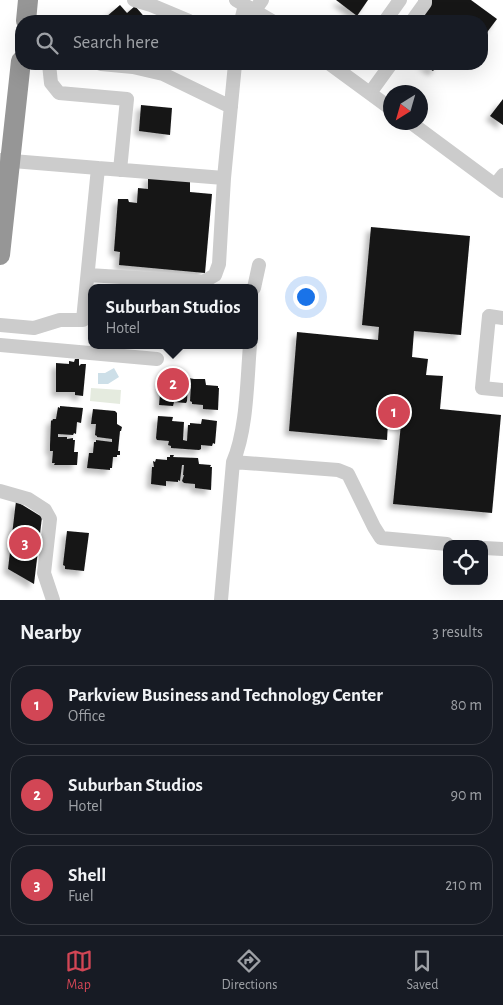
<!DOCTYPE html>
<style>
:root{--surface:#171b24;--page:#20242c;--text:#f1f3f6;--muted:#9ea1a6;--line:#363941;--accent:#d24655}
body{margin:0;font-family:"Alegreya Sans",sans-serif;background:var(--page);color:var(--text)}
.controls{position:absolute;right:15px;bottom:15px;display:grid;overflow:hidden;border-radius:10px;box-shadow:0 5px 20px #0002}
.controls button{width:45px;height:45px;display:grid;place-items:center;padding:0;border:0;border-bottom:1px solid var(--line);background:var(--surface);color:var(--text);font:25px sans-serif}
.compass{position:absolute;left:383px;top:85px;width:45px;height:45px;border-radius:50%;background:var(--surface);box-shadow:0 5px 20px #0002;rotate:217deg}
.you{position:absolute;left:305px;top:296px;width:18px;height:18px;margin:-12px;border:4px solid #fff;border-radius:50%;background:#1a73e8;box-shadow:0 0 0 8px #1a73e833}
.badge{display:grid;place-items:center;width:32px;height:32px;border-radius:50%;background:var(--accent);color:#fff;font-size:16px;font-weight:700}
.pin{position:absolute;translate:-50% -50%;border:2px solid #fff;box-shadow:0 1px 5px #0006}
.popup{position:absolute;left:88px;top:284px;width:170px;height:65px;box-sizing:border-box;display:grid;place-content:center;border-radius:10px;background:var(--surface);filter:drop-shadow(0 1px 4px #0005);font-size:16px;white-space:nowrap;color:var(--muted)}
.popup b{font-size:19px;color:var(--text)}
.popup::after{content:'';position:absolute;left:50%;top:100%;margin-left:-10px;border:10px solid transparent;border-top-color:var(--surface)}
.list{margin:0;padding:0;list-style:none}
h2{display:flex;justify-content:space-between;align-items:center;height:65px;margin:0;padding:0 20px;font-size:21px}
h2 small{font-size:16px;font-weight:400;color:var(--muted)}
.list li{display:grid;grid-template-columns:32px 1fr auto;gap:15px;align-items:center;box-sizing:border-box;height:80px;margin:0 10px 10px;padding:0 10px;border:1px solid var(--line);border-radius:20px}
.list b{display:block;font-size:19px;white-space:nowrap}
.list p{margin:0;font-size:16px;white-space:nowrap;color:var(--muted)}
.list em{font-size:16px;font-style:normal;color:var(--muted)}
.icon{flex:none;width:28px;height:28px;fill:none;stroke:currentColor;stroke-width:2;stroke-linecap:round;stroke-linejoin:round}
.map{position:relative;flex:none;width:503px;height:600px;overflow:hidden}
.search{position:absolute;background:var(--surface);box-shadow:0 5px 20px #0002;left:15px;right:15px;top:15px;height:55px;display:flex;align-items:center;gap:12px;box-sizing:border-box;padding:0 18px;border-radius:20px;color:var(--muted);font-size:19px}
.sheet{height:335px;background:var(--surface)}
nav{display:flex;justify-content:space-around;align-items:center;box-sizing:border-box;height:70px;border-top:1px solid var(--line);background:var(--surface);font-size:14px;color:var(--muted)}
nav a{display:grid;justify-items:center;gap:2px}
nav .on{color:var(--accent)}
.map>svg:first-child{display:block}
</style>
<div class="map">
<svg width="503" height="600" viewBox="0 0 503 600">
<defs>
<filter id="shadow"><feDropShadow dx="-4.5" dy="4.5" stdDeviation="2.5" flood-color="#0004"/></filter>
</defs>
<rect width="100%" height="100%" fill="#fff"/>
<path fill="#e5ebdf" d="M91,388L121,390L120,404L90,401Z"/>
<path fill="#cddfe8" d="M114,368L119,377L108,384H98V373H105Z"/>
<path fill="#161616" filter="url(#shadow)" d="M336,0H368L357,16Z
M431,0H471L497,19L482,39V21H416Z
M120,5L127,13L135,6L148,21H109L106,17Z
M422,64H439L433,71Z
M503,99V125L490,116Z
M141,105L172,108L170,135L139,131Z
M148,176L190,179V192L212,194L205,273L119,265L120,252L114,251L118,199H128L129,202L137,203L138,188L148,189Z
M371,227L470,236L461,335L414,331L412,357L428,359L426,375L443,376L440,409L501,415L492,513L393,504L401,424L388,422L387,440L289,431L297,332L378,340L379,327L362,325Z
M75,359H79V366L81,364H86L83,396L75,395V392H56V363L69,364V361L74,362Z
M177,376L194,379H205L206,385L218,386V388H219L218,410L203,409V405L192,404V402L190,401L191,386L188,385L187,401L186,403L174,402L173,406L159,405L161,382L163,383V380L174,381L175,377L177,378Z
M60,406L83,408L81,423L77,422L76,434L74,433L73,435L58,434V437H67V439L73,438V440H75L74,452H78L77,465H54L55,463H52L53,451H50V445L51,420L52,421L53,419H56L58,407L60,408Z
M93,409L115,411L117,413V424L122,427L121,431H120L118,451H120V455H117V457H113L112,468H110V470L87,468L89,453H93L94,442H96V440L112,442V439L97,437V436L95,435L96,424H91Z
M158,416L173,417L172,421L184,422L183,440L187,441L188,425H190V423L201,424L202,419L217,421L215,444L213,443L212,446L201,445V449L199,450L171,448V446L168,445L169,441L157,440L156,438Z
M170,455H174L173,457L198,458L199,464L211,465L210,467H212L211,490L195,488V484L184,483L182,481L184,475H183L184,465H182L180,481L178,480V482L166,481V486L151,484L152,467H154L153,461L155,462L156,459L167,460V457H170Z
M16,501L42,517L34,584L8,569Z
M67,531L89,533L84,571L65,569V566L63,565Z"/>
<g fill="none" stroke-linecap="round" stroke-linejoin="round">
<path stroke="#ccc" stroke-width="14" d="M134,0L151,5L189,21
M236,0L272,21
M255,10L262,0
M241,21L245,5
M385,21L400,0
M412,21L425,3V0
M49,64L51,83L59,93L127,99L120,170
M101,64L133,67L163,74L231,107
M330,64L390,108
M370,93L391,64
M410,122L503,191
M0,160L98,168L83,320H60L34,328L0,325
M98,168L224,178
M495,185L503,175
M88,275L203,282L215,275L219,264L224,178L235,64
M254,288L259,265
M503,318L489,316L482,388L503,390
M0,345L157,359
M233,462L338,470L348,474L374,527L381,538L447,544
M0,491L28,499L45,510L50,519L44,573L53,600
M484,548L503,549
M221,600L233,462C247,430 247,380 250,345"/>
<path stroke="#969696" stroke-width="20" d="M26,21L28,0
M0,255L21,61"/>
</g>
</svg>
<div class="controls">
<button><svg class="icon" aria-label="locate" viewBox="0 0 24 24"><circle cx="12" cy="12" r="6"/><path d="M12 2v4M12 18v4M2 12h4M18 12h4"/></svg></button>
</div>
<svg class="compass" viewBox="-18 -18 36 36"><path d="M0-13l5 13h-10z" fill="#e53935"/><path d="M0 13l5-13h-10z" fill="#9ea1a6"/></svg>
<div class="you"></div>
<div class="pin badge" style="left:394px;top:412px">1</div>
<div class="pin badge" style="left:173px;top:384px">2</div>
<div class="popup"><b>Suburban Studios</b>Hotel</div>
<div class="pin badge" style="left:25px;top:543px">3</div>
<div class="search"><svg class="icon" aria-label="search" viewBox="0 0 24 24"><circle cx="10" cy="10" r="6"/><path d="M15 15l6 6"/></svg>Search here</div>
</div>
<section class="sheet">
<h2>Nearby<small>3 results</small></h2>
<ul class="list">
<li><span class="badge">1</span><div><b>Parkview Business and Technology Center</b><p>Office</p></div><em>80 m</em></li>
<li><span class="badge">2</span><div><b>Suburban Studios</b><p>Hotel</p></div><em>90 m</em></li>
<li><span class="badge">3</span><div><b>Shell</b><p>Fuel</p></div><em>210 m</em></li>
</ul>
</section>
<nav>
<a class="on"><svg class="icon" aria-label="map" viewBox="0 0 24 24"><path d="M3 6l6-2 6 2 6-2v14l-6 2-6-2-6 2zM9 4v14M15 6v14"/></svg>Map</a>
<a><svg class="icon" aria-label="directions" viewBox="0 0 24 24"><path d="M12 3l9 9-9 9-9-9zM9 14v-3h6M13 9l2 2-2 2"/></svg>Directions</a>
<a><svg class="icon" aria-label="saved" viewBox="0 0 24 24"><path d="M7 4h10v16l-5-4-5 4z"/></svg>Saved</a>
</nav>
